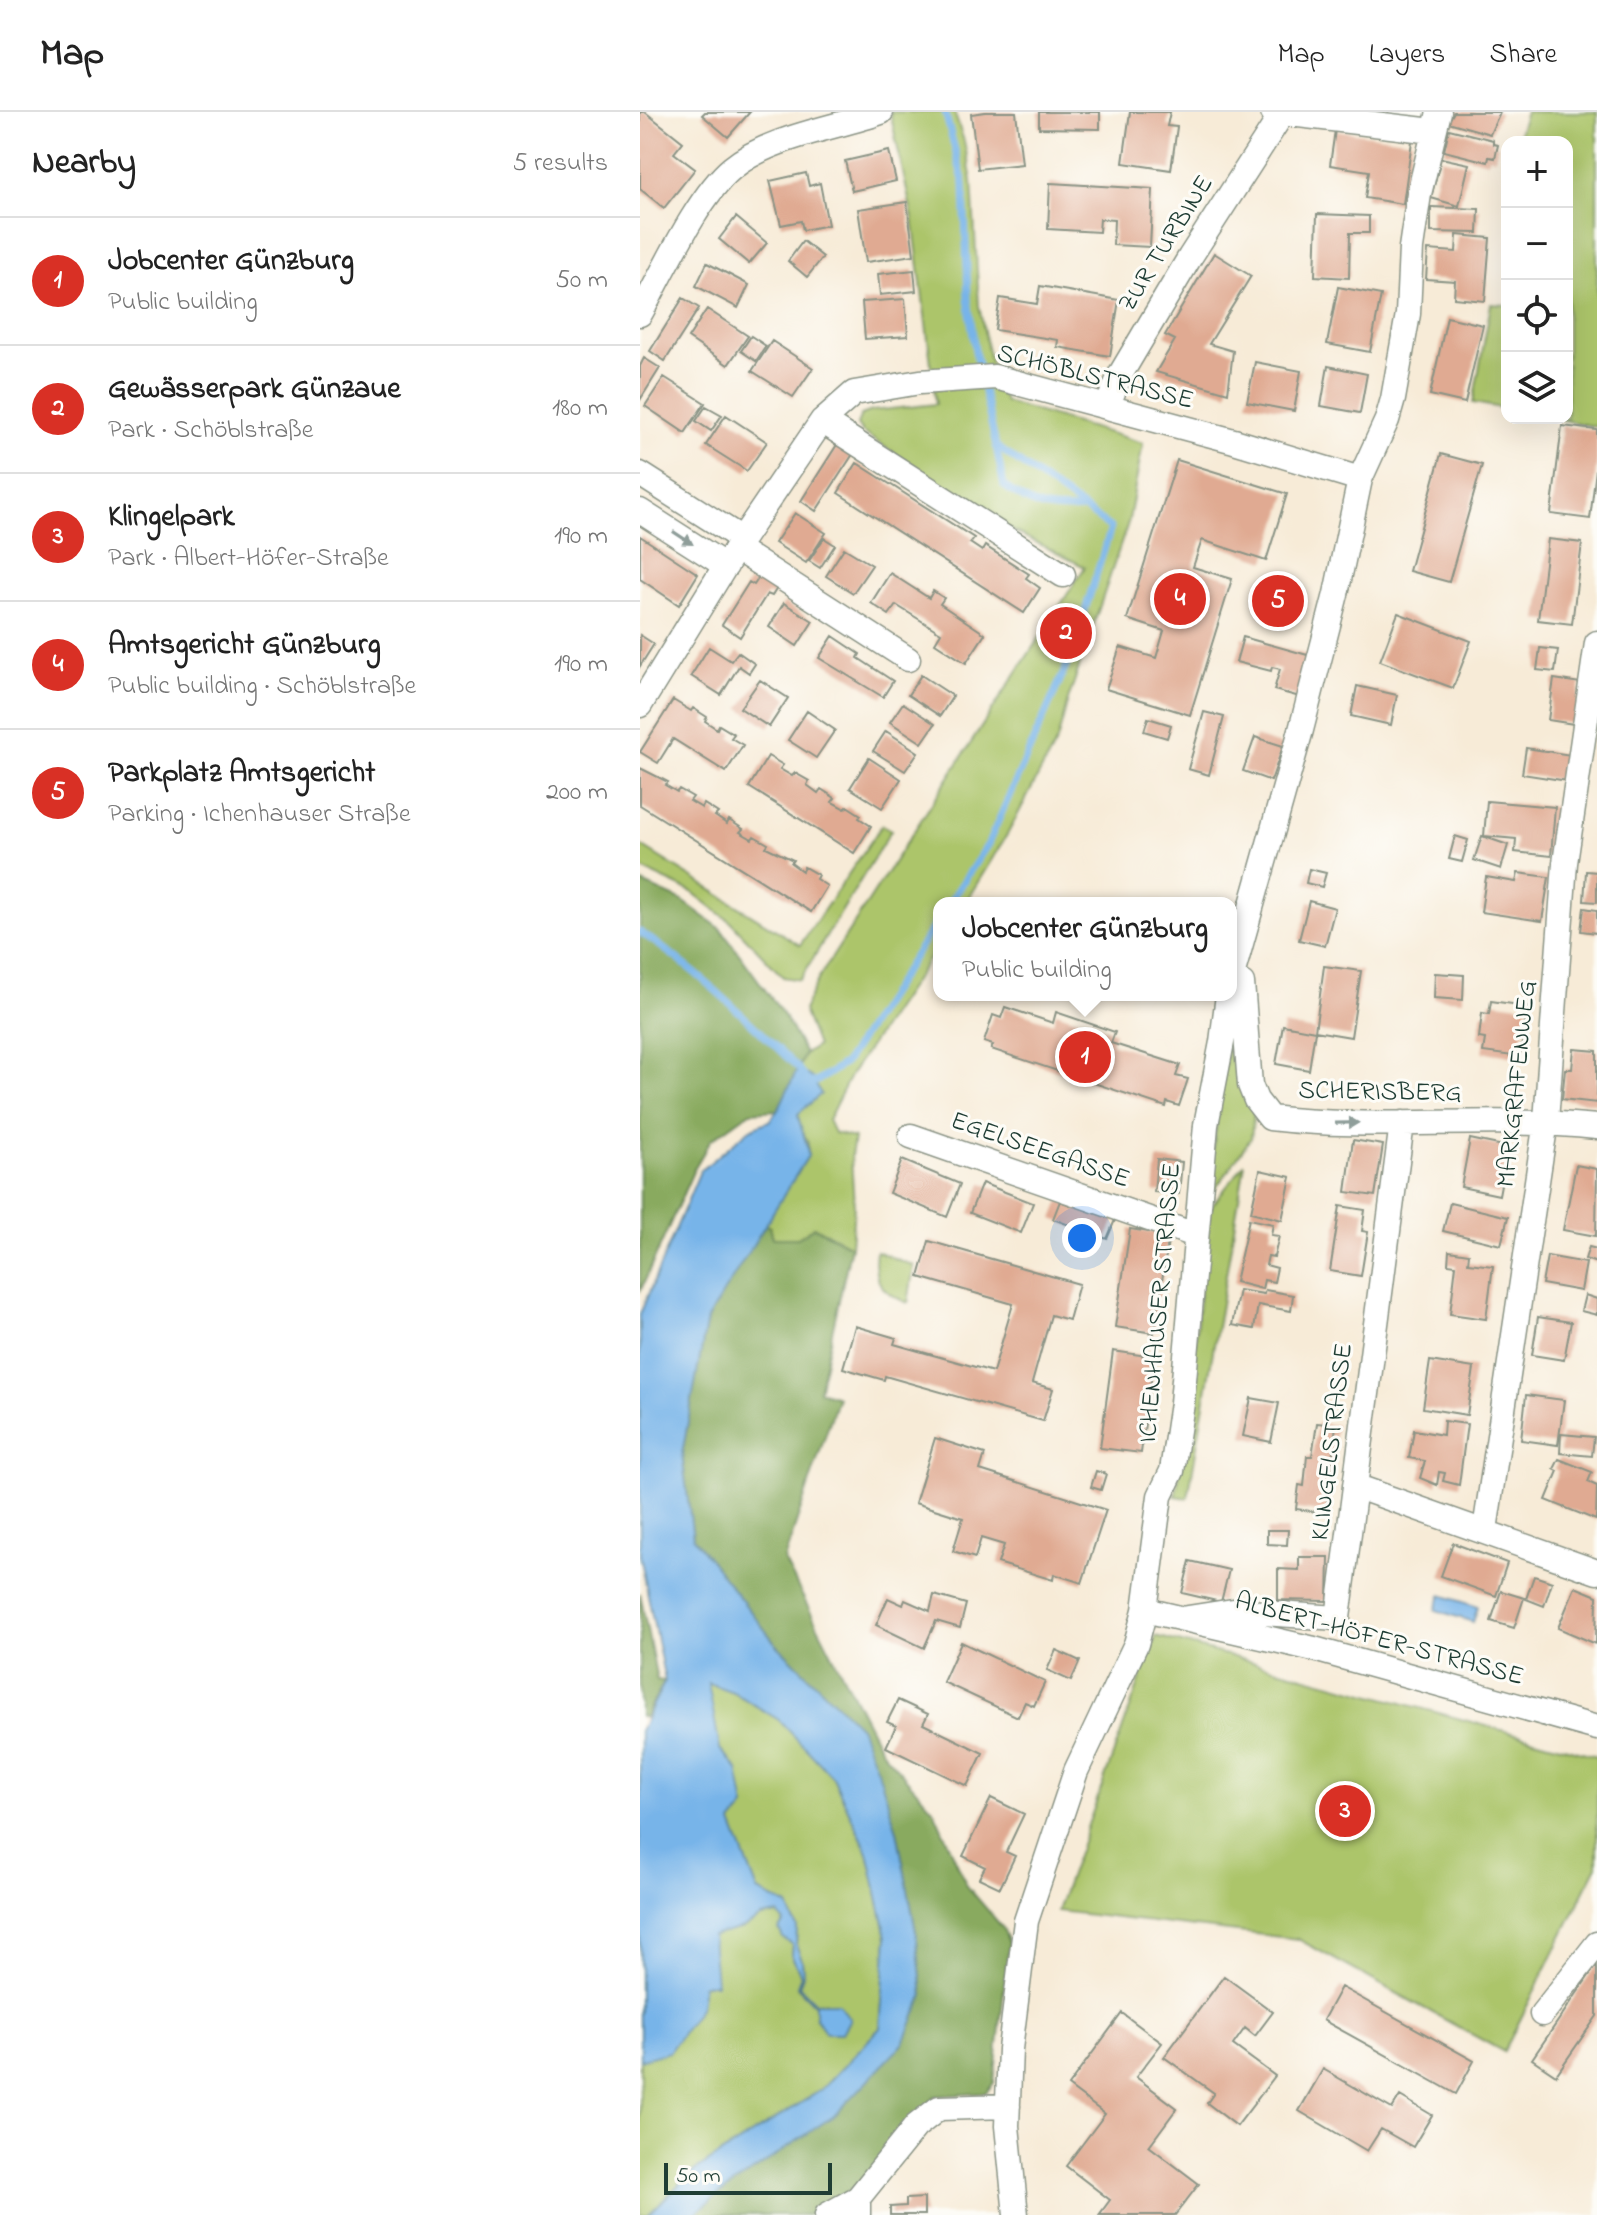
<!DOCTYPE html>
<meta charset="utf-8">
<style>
:root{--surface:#fff;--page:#f6f6f6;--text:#222;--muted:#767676;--line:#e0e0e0;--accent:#d93025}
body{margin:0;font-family:"Indie Flower",sans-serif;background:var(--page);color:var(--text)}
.controls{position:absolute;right:24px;top:24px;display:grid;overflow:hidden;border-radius:16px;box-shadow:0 8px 32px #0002}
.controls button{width:72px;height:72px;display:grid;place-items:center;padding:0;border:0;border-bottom:2px solid var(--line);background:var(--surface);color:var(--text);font:40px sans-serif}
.scale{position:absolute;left:24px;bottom:20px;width:168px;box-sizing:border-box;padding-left:8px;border:4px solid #1f3d34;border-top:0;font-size:22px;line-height:28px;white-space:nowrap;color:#1f3d34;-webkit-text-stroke:6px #fdfcf7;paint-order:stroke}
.you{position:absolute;left:442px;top:1126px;width:28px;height:28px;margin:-20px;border:6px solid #fff;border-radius:50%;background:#1a73e8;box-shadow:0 0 0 12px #1a73e833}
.badge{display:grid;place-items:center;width:52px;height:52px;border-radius:50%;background:var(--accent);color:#fff;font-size:26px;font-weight:700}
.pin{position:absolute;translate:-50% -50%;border:4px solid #fff;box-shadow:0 2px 8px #0006}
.popup{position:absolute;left:293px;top:785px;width:304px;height:104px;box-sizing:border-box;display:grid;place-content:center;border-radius:16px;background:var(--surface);filter:drop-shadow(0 2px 6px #0005);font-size:26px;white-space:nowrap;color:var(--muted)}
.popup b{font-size:30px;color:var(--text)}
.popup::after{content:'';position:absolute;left:50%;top:100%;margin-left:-16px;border:16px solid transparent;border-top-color:var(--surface)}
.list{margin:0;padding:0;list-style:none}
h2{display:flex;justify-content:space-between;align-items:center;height:104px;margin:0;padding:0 32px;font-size:34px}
h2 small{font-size:26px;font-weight:400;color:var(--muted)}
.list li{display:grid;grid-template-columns:52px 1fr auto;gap:24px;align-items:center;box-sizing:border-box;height:128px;padding:0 32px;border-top:2px solid var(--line)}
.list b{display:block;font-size:30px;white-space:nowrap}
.list p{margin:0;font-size:26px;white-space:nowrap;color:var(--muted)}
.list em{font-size:26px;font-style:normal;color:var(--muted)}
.icon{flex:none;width:44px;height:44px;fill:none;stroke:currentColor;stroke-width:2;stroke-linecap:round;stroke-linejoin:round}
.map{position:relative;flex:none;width:957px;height:2103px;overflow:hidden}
header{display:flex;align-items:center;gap:48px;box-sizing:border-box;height:112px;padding:0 40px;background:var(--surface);border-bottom:2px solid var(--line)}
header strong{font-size:38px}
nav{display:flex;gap:44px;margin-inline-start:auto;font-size:28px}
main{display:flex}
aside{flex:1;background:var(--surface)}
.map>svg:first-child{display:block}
</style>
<header>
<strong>Map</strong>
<nav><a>Map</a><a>Layers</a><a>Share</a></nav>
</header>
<main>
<aside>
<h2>Nearby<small>5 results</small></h2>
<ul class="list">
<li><span class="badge">1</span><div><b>Jobcenter Günzburg</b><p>Public building</p></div><em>50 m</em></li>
<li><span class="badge">2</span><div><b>Gewässerpark Günzaue</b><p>Park · Schöblstraße</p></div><em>180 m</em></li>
<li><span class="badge">3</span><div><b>Klingelpark</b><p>Park · Albert-Höfer-Straße</p></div><em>190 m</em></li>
<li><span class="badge">4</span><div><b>Amtsgericht Günzburg</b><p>Public building · Schöblstraße</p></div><em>190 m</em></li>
<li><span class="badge">5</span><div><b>Parkplatz Amtsgericht</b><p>Parking · Ichenhauser Straße</p></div><em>200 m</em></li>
</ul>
</aside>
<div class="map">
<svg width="957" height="2103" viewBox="0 0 957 2103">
<rect width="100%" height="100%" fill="#fdfcf7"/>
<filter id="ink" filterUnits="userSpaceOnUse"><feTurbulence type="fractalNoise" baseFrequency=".0125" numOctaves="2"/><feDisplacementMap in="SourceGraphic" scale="16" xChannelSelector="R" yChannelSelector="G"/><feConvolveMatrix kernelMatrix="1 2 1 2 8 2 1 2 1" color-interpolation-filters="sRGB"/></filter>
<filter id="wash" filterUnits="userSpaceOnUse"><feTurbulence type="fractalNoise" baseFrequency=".006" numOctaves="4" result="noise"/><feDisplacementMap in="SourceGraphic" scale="32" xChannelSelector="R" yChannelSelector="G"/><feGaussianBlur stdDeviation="1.8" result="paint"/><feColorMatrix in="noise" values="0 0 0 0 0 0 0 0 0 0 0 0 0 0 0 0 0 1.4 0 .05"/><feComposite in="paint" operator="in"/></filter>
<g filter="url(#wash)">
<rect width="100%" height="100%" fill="#f7ebd7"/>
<path fill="#acc56b" stroke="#668150" stroke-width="2" d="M250,0H314L324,29L332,68L339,194L350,249L365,290L503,331L489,408L428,588L417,629L368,721L325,791H299V832L211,962L188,1008L194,1021L214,1026L211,1044L214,1094L211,1134L174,1115L158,1126H133L130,1115L125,1112L168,1044V1030L160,1016L158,1002L173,967L158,956L165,942L177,934L163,898L180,864L445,455L373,419L222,320L217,313L221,303L232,299L296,292L273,107Z
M886,0H957V315L913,306H927V30H876Z
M851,192L867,193V297L833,291Z
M242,713L251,718L160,868L143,865L91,810L52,780L0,756V733L160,833Z
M591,903L614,998L611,1026L571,1083H567Z
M605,1051L548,1386L535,1384L546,1331L567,1100Z
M236,1139L274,1154L268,1191C241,1180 232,1169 236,1139Z
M516,1524L957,1644V1754L864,1940L658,1827L417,1799Z
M67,1570L93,1580L139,1608L193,1665L228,1740L247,1825L240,1916L181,1978L50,2062L8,2103H0V1948L63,1872L72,1823L103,1816L121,1805L138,1802L144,1810L152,1832L151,1842L161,1863L157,1875L175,1893L186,1890L176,1891L159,1874L163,1863L162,1848L156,1833L157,1816L148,1794L118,1779L92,1711L98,1658L80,1637Z"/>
<path fill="#89aa5f" stroke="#54744a" stroke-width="2" d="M0,770L43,789L81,817L145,905L165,942L138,998L110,1000L71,1028L55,1055L0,1180Z
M125,1112L130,1115L133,1126H158L174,1115L211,1134L179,1279L198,1285L144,1448L241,1638L294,1698L327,1774L363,1816L369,1831L354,1971L345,1981L295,1984L221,2071L168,2103H54L283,1884L276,1820L257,1718L220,1616L136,1532L53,1426L42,1342L67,1207Z
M0,1481L17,1568L25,1569L4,1606L0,1604Z"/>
<path fill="#77b4e9" stroke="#4b788e" stroke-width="2" d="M158,956L173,967L181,982L158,1002C160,1018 168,1028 168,1044L67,1207L42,1342L53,1426L136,1532L220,1615L241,1668L257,1719L276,1820L283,1884L264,1931L196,2002L71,2088L54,2103H8L50,2062L181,1978L240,1916L247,1825L228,1740L193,1665L139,1608L93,1580L68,1571L80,1637L98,1658L105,1695L92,1711L118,1779L148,1794L157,1816L156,1833L162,1848L163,1863L159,1874L176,1891H198L210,1907L202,1921H186L175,1905V1893L157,1874L161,1863L151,1842L152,1832L143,1826L139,1817L144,1810L138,1802L121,1805L103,1816L72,1824L76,1872H63L60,1895L29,1940L0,1948V1619L25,1569L0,1443V1202L60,1059L110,1017L129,1009L138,998Z
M801,1483L838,1495L833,1510L796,1498Z"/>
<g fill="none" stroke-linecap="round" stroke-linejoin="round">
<path stroke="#77b4e9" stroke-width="7" d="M305,0L324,72L328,186L335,239L356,334L471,416L430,546L348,732L309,791
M356,334L364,374C393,396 408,400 444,397
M0,820C58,858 108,908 158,956L163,964
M168,970H176L205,951L299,806"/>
</g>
<g id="blocks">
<path fill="#e0aa92" d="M0,0H5L43,30L34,41L55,57L24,96L0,77Z
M65,0H110L88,25L62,3Z
M345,0H376L382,52L338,57L331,2Z
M399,0H460V17L399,16Z
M490,0H530L527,14L537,15L531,58L483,51Z
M814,0H860L850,22L808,10Z
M809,17L853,28V32L858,33L855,46L849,45L848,50L804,39Z
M695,18L772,29L763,92L725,86L729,59L690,53Z
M249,39L256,69L212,79L205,49Z
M801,46L829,52L819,94L791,86Z
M166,61L169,74L180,71L188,113L163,118L161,109L141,113L130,69Z
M410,71L513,77L510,135L473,133L474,108L460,107L459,120L408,117Z
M267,90L274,143L226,150L218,97Z
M791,95L839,97L838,121L791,120Z
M677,102L729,104V121H710L709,166L675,164Z
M96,105L127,131L109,152L79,127Z
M817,123L850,126L845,189L814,186L815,169L786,167L788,138L816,140Z
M163,129L183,145L167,165L148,149Z
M574,141L611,164L569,232L593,239L588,281L516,260L535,228L525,223Z
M67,151L109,173L98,196L56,174Z
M274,158L276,179L240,183L238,162Z
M400,174L479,188L470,244L417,235L418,228L355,218L360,186L397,192Z
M698,175L741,183L730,240L687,232Z
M43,186L59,196L25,249L10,239Z
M265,187L268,224L225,227L222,190Z
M67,197L108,224L88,253L48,226Z
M807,205L843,213L825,291L790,283Z
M111,224L126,234L116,249L101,239Z
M132,229L173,256L153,285L112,259Z
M4,246L20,256L0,288V254Z
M615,250L661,259L654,299L607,290Z
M688,254L727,262L720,301L681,294Z
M24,265L65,291L45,321L5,294Z
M66,294L82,303L71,319L56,309Z
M86,303L127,330L107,359L66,333Z
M922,314L957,318V349L950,407L911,402Z
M200,328L215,339L176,399L161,389Z
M801,342L842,353L809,470L769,459Z
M537,348L647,382L626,449L562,428L553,455L592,467L550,603L466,577L480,535L516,546L524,519L487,507Z
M217,351L334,426L330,431L342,439L345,434L389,462L386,466L400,476L384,501L198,381Z
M155,401L186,421L166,451L135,431Z
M0,424L58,462L39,493L0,467Z
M184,426L195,433L180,456L169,449Z
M908,427L942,431L932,512L898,508Z
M204,436L232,453L213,481L186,464Z
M250,461L289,486L293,479L304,486L300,492L345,522L326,551L295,531L301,521L256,493L249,503L231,491Z
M120,464L137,476L132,484L127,482L100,525L82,513L109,470L114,473Z
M144,491L173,509L157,534L129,515Z
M758,501L831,529L813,576L740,549Z
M0,523L14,532L0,554Z
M193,524L220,542L218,546L253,569L243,585L179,546Z
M603,525L671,544L660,585L634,578L640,557L632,555L631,559L596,550Z
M69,535L91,549L98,540L115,552L109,561L99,554L81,583L51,564Z
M900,536L918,538L915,560L897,558Z
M281,563L313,584L300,604L268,583Z
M914,567L941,571L934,612L908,608Z
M120,568L148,586L129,615L100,596Z
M717,574L757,583L751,613L711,604Z
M33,588L51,599L53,596L67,605L65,609L77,617L79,613L94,622L91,626L103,633L86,660L33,627L18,651L0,640Z
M263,591L295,612L282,631L250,610Z
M167,599L195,618L176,646L148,628Z
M564,600L584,605L569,663L548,657Z
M508,606L531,613L527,626L504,619Z
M246,619L278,640L265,659L233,639Z
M615,625L643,634L631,669L603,659Z
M886,636L931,643L928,669L882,662Z
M128,644L143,653L140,657L152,664L155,661L169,669L167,673L178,681L181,677L195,686L192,690L205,697L207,694L221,703L219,706L231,714L214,741L109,675Z
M229,646L261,667L242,696L210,676Z
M0,656L28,670L25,673L37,680L39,677L53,685L50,689L62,696L64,692L78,701L75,704L87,712L89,708L103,717L100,720L112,727L114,724L128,732L126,735L153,748L151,751L162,759L164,755L178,763L176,767L187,774L171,800L0,693Z
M847,689L915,695L911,744L875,740L876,727L844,724Z
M815,724L828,728L822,750L809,747Z
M842,724L868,733L861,757L834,748Z
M669,757L686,761L682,775L666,771Z
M946,759L957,760V790L944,789Z
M878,761L909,765L902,809L841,800L846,765L876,770Z
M669,789L695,796L685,834L659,828Z
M944,796L957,798V821L941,819Z
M684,854L721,859L711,925L675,919Z
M795,861L824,863L823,888L794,886Z
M851,889L887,894L880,945L843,940L845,927L839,926L842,901L849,902Z
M365,895L413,911L416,900L475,920L471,931L540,953L536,964L548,967L539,994L527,990L526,995L351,937L353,933L344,930L353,903L361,906Z
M643,913L675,919L669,958L636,952Z
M934,937L957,939V991L922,987L925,957H932Z
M830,1027L868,1035L859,1083L821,1075Z
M713,1028L743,1033L735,1084L706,1080Z
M517,1047L542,1050L539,1082L514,1080Z
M262,1048L320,1072L307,1105L249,1081Z
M936,1053L957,1057L956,1124L923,1118Z
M620,1058L651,1065L642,1108L611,1100Z
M342,1071L393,1091L381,1121L330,1101Z
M420,1089L433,1094L435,1091L475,1108L467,1127L413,1107Z
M810,1091L868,1105L861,1133L803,1119Z
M700,1094L725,1098L722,1119L728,1120L721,1164L690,1159Z
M609,1107L633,1112L631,1123L639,1124L634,1145L628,1144L626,1153L637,1156L634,1170L624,1168L622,1177L595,1170Z
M490,1117L529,1123L514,1221L475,1215Z
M289,1129L439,1172L429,1208L411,1203L392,1271L413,1277L403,1309L245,1264L244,1268L203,1256L215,1214L256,1226L254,1232L353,1260L373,1192L279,1165Z
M949,1135L957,1137V1151L945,1147Z
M809,1139L829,1142L828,1151L853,1154L846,1207L810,1202L816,1153L808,1152Z
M907,1144L946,1151L941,1179L902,1172Z
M599,1178L624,1182L625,1178L653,1183L651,1199L618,1193L614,1217L592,1213Z
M945,1183L957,1187V1203L941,1199Z
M898,1205L931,1210L924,1248L892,1243Z
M473,1239L514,1245L501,1341L460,1336Z
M790,1249L834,1256L827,1303L783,1296Z
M886,1283L924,1288L918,1333L881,1328Z
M611,1286L639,1291L631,1330L603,1324Z
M804,1309L827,1312L819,1373L803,1369L805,1361L799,1360L797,1373L780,1366L785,1349L769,1346L774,1318L803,1323Z
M677,1311L696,1313L686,1401L656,1397L659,1373L664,1374L667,1344H672Z
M921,1322L954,1325L952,1344L920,1341Z
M295,1326L345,1342L340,1358L466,1398L442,1471L414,1462L413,1468L358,1451L364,1433L341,1426L335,1446L313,1439L323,1406L275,1391Z
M919,1347L952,1360L948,1370L957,1374L956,1408L906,1388L918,1359L914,1357Z
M456,1359L466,1362L461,1378L451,1375Z
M627,1418H648L647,1433L627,1432Z
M813,1431L867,1451L856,1484L801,1464Z
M659,1445H689L688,1489L638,1488V1457L659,1458Z
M550,1449L589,1458L581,1490L542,1481Z
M894,1464L912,1470L904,1494L886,1487Z
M935,1475L957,1484L956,1532L918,1516Z
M861,1479L884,1486L874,1516L851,1509Z
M294,1483L326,1492L320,1516L296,1509L284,1536L236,1513L248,1486L263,1493L265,1488L290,1499Z
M321,1530L405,1570L394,1594L385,1590L378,1605L303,1570Z
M416,1538L440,1549L431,1569L407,1558Z
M258,1588L288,1602L283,1612L343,1641L327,1674L246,1635L256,1614L247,1610Z
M351,1686L384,1702L366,1740L375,1744L360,1776L339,1766L345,1755L323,1744Z
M957,1852V1904L916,1963L892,1947Z
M584,1864L633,1900L615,1924L605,1916L593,1933L635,1964L597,2014L567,1991L574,1981L524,1945Z
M701,1875L834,1949L816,1982L683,1908Z
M482,1901L522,1931L496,1965L537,1996L509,2034L559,2072L535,2103H459L470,2088L426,2054L465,2002L428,1974Z
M683,1957L752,1997L760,1984L792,2003L773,2035L741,2017L727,2039L659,1999Z
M284,2086V2103H250V2095L266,2094V2087Z"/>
</g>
</g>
<g filter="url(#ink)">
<use href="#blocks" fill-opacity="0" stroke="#8b9486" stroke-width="2"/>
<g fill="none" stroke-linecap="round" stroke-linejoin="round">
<g stroke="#8b9486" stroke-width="27">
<path id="street" d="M633,0L793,19
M0,202C23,161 57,85 92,56C129,25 195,16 241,0
M467,295L480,263L550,145L642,2
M182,309L423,463
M0,362L102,427
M0,399L86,454
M97,437L268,547
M0,593L102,427L182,309L214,281L280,270L355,265L594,329L720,367
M591,866L602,871L610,973L616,988L630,1006C738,1019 848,1003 957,1015
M591,867L661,618L696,482L720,367L747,308L753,287L768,202L771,136L779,82L799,0
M271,1024L555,1123
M715,1374L957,1460
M845,1418L906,1009L925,751L957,531
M505,1498L674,1537L957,1616
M548,1506L593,1499L698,1506L762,1011
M902,1902L957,1832
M187,2103L218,2086
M218,2103V2086L276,2014L299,1996L368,1994
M376,2103L367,2014L370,1937L386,1809L436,1659L496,1532L505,1498L520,1384L532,1359L542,1291L566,1013L582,930L588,883"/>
</g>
<use href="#street" stroke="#fff" stroke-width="24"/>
</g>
<defs><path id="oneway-solid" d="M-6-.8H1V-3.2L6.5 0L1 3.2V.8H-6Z" transform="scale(2)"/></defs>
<g fill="#8f9e9a">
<use href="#oneway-solid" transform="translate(43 426) rotate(33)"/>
<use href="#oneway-solid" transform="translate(707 1011) rotate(-1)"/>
</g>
</g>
<g text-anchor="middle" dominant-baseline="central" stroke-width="6" stroke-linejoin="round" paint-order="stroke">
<g font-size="26" fill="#1f3d34" stroke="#fdfcf7">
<text transform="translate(527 132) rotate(-58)">ZUR TURBINE</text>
<text transform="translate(455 266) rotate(14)">SCHÖBLSTRASSE</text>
<text transform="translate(878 972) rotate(-84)">MARKGRAFENWEG</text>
<text transform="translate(740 981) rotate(1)">SCHERISBERG</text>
<text transform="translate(400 1039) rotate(19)">EGELSEEGASSE</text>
<text transform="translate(521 1191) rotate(-85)">ICHENHAUSER STRASSE</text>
<text transform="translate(693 1330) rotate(-83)">KLINGELSTRASSE</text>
<text transform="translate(739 1528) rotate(15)">ALBERT-HÖFER-STRASSE</text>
</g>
</g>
</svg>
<div class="controls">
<button>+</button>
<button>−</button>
<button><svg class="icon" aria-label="locate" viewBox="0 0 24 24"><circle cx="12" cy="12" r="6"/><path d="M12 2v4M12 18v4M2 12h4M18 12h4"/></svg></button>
<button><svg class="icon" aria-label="layers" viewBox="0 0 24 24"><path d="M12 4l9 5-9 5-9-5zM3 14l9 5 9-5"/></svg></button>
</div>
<div class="scale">50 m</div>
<div class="you"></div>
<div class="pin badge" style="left:445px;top:945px">1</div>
<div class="popup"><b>Jobcenter Günzburg</b>Public building</div>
<div class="pin badge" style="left:426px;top:521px">2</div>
<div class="pin badge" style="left:705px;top:1699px">3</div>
<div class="pin badge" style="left:540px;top:487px">4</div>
<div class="pin badge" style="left:638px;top:489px">5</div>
</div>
</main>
